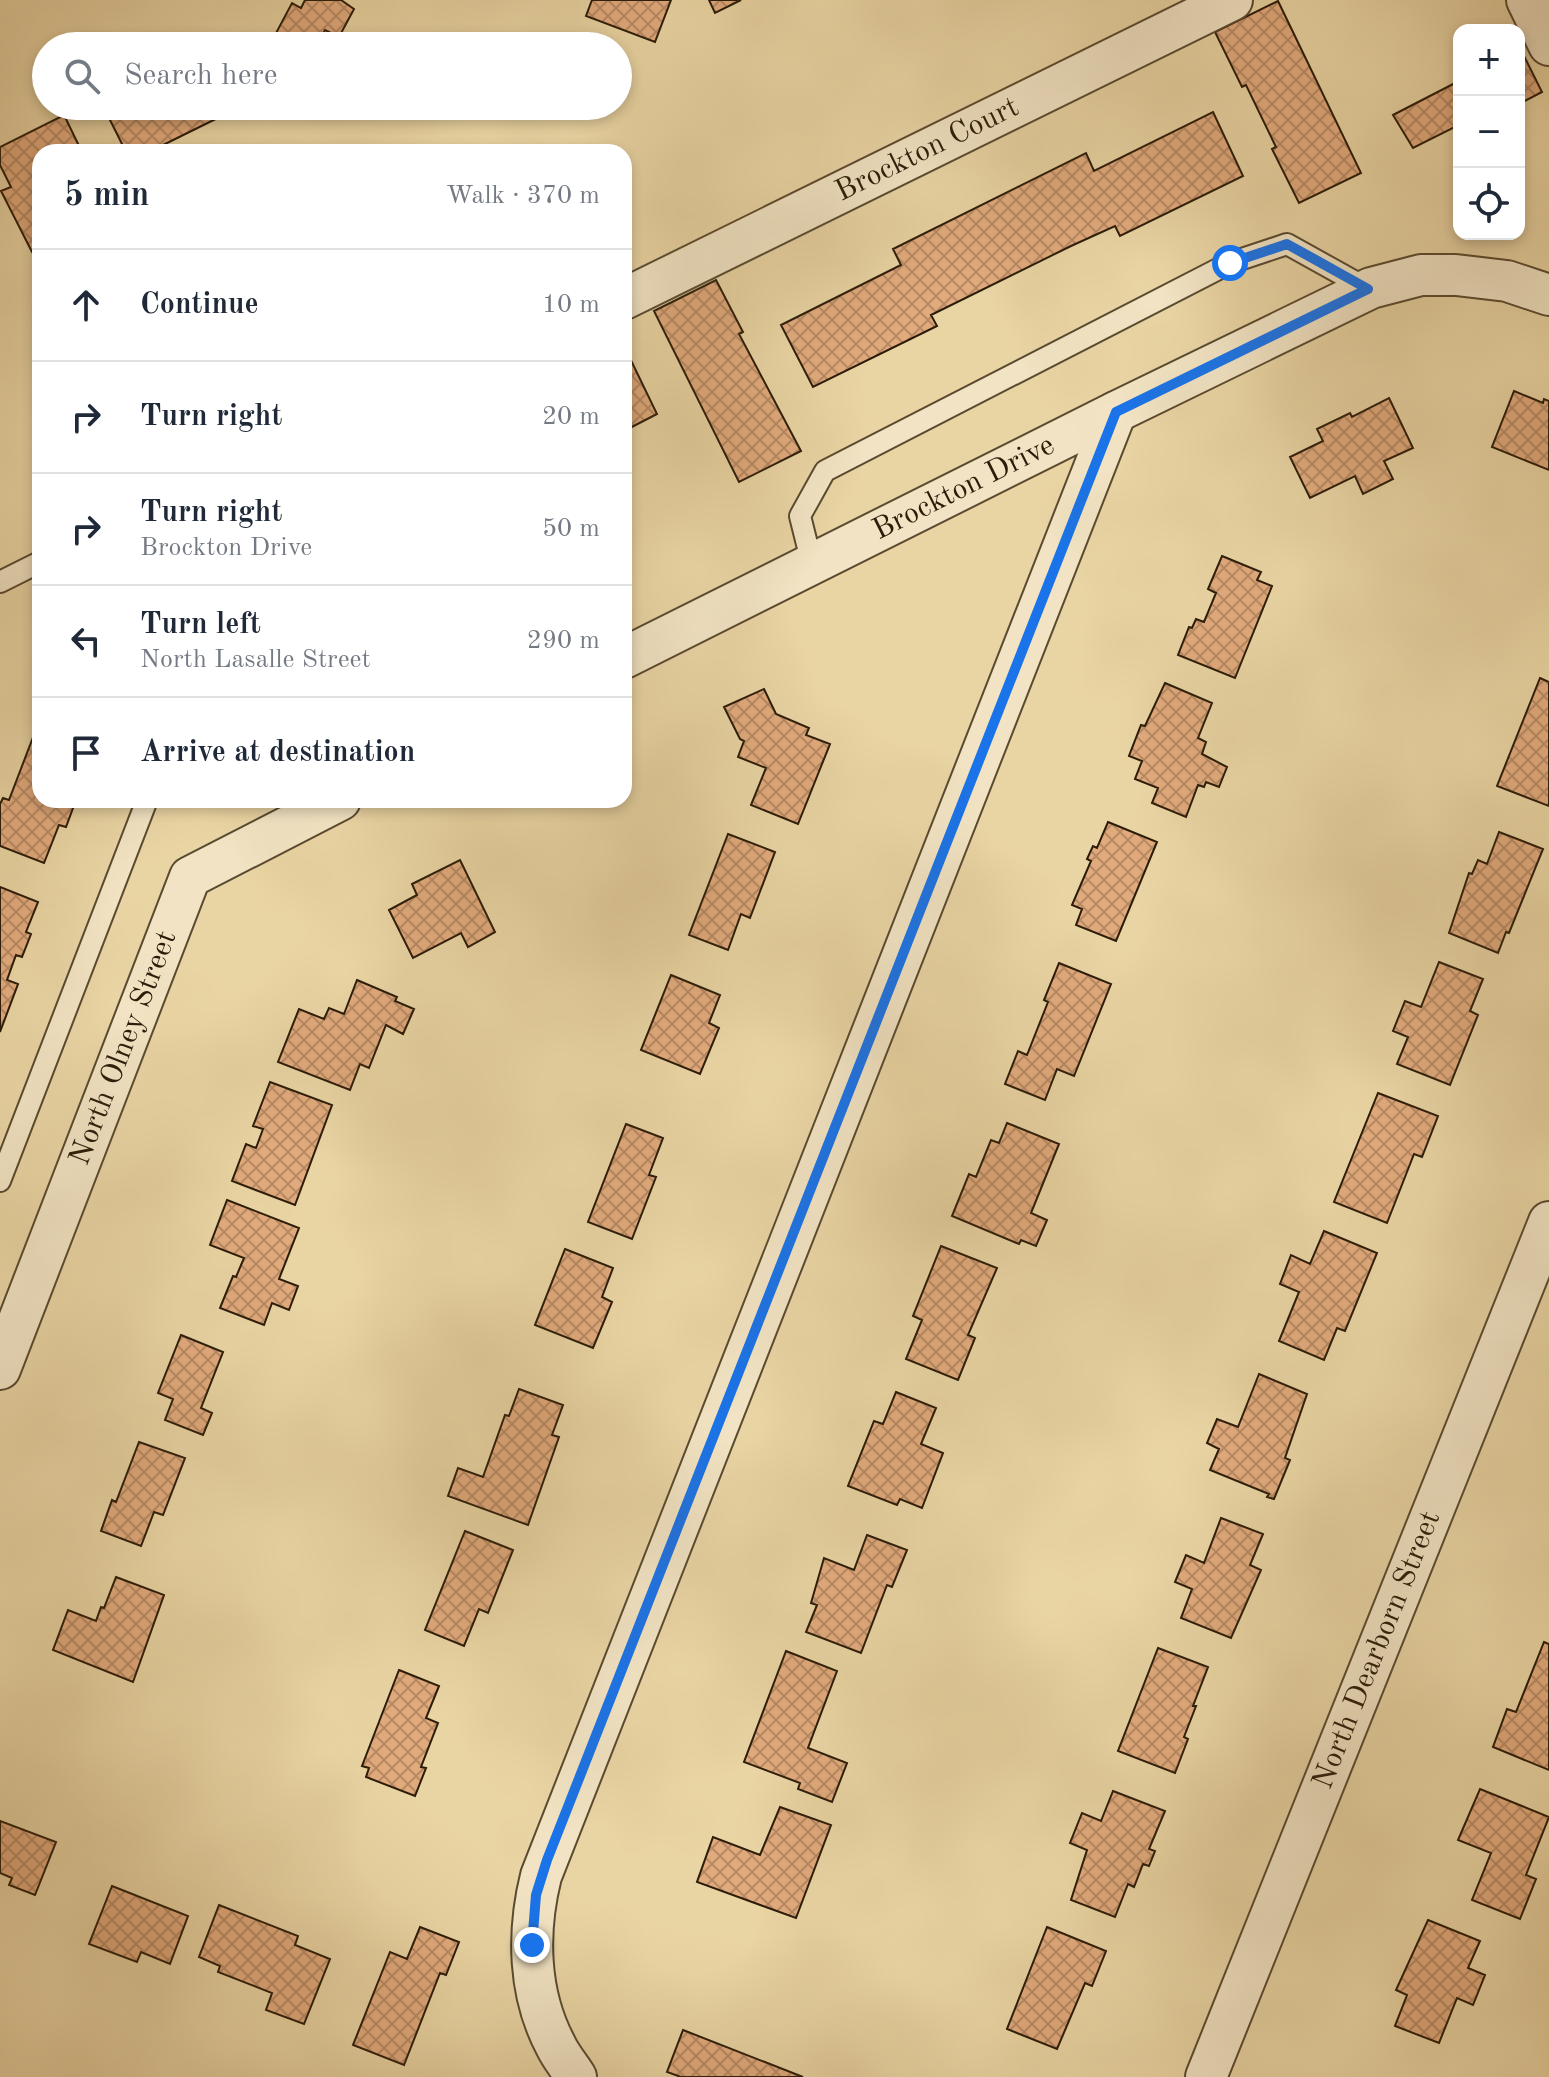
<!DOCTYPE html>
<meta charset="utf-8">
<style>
:root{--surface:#fff;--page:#f6f6f7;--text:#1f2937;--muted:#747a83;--line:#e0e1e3}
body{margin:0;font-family:"Old Standard TT",serif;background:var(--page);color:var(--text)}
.controls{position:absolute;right:24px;top:24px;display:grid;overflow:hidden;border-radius:16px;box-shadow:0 4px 12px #0003}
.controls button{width:72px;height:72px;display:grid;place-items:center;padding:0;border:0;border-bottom:2px solid var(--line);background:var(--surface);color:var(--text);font:40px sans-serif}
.stop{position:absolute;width:24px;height:24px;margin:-18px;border:6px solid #1a73e8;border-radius:50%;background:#fff}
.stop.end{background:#1a73e8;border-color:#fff;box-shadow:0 2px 8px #0008}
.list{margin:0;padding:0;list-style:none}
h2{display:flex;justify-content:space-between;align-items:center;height:104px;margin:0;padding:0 32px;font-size:34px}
h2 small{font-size:26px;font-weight:400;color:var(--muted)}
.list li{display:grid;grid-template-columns:52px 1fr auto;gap:24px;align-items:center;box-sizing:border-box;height:112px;padding:0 32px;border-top:2px solid var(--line)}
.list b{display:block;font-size:30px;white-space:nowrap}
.list p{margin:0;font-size:26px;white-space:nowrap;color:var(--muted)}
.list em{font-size:26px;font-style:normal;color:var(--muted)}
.icon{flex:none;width:44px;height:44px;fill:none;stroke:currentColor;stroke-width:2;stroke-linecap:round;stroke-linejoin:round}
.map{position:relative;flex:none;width:1549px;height:2077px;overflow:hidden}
.search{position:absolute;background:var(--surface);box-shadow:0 4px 12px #0003;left:32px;top:32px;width:600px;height:88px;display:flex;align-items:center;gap:20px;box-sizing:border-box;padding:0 28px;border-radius:44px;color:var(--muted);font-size:30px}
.panel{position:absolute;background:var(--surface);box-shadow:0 4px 12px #0003;left:32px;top:144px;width:600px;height:664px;border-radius:24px}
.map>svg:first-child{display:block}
</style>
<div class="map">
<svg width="1549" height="2077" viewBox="0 0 1549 2077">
<defs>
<pattern id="building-cross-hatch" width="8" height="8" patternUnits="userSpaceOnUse" patternTransform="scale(2)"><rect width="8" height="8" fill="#e1aa7c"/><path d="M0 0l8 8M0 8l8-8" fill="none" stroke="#b78a64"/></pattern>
</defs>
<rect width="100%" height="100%" fill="#e9d4a3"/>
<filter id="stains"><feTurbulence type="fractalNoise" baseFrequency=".0025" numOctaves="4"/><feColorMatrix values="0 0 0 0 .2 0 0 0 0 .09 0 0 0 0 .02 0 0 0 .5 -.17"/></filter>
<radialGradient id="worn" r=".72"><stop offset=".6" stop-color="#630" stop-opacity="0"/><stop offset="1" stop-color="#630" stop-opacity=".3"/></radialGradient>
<path fill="url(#building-cross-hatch)" stroke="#2b1c09" stroke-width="2" d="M305,0H341L354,9L339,37L325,30L316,46H295L275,35L292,3L301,8Z
M592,0H671L655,42L586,16Z
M709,0H741L715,13Z
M1278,1L1361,173L1299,203L1272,149L1276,147L1246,85L1242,87L1215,32Z
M1519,46L1542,92L1519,104Z
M1459,81V125L1413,148L1393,115Z
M103,106H242L149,152H126Z
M1213,112L1243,176L1120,236L1115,226L1071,246L931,315L937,326L813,387L781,325L901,265L893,249L1086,153L1094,171Z
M64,115L82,152H40V248L32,252L1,191L11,187L0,165V147Z
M716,280L743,332L739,334L801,451L739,482L654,311Z
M624,346L657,414L624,431Z
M1514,391L1543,403L1544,399L1549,401V470L1492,447Z
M1389,398L1413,448L1384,461L1393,479L1363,494L1355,476L1310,498L1290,457L1323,441L1317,429L1350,413L1352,417Z
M1222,556L1261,572L1257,580L1272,586L1235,678L1178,655L1189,627L1192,628L1196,619L1204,622L1216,593L1208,589Z
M1540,678L1549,682V806L1497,786Z
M1165,683L1212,703L1198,738L1206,742L1202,754L1227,767L1219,787L1206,782L1204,787L1198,785L1186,817L1152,803L1158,788L1135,779L1142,761L1129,756L1141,725L1145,726Z
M764,689L776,714L809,728L806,735L830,744L798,824L751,805L766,768L738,757L744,741L740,739L724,707Z
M40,719V800H76L66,827L59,825L44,863L0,846V804L3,798L9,800Z
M1108,822L1157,842L1116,941L1076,925L1082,909L1072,905L1091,861L1087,859L1093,846L1097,848Z
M1499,832L1543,849L1509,933L1506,932L1498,953L1449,933L1469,873L1472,874L1478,860L1487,864Z
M728,834L775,852L750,918L741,914L728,950L689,935Z
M460,860L495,932L468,947L461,933L413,958L389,910L417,895L412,884Z
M0,887L38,902L26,932L31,934L22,957L16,955L7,980L18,984L0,1032Z
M1439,962L1483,979L1470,1011L1478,1015L1450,1085L1397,1064L1408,1037L1393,1031L1405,1001L1421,1007Z
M1059,963L1111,984L1074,1076L1057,1069L1045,1100L1005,1084L1018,1051L1027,1055L1048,1002L1044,1000Z
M671,975L720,995L709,1023L719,1028L700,1074L641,1050Z
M357,980L397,997L395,1001L414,1009L403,1034L386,1025L369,1068L360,1064L350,1090L278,1062L299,1009L324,1019L329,1008L344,1014Z
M270,1082L332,1105L295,1205L232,1181L246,1144L256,1148L263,1129L253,1126Z
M1378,1093L1438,1116L1422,1157L1414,1154L1387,1223L1334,1202Z
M1007,1123L1059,1144L1031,1213L1047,1220L1036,1246L1021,1240L1019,1244L952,1216L969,1174L976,1177L991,1140L999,1143Z
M626,1124L663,1138L649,1175L656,1177L632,1239L588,1222Z
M227,1200L299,1228L279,1279L298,1286L289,1310L272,1303L264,1325L220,1308L233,1276L236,1277L244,1258L210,1245Z
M1324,1231L1377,1253L1345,1331L1337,1328L1324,1360L1279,1341L1299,1292L1280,1284L1291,1255L1310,1264Z
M941,1246L997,1268L968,1335L975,1338L958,1380L906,1359L922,1320L913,1316Z
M565,1249L613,1268L602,1297L612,1302L593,1348L535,1325Z
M181,1335L223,1352L201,1408L212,1413L203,1435L165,1420L173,1399L158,1393Z
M1259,1374L1307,1394L1285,1458L1290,1460L1274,1499L1267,1497L1269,1494L1210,1470L1219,1449L1207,1443L1217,1419L1238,1427Z
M519,1389L563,1405L552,1435L559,1437L528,1525L448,1496L458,1468L483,1477L505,1415L509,1416Z
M896,1392L936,1408L921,1444L943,1453L922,1508L900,1499L897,1505L848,1486L874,1421L883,1424Z
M139,1442L185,1458L163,1515L154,1512L141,1546L101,1531L112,1500L116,1502Z
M1221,1518L1263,1534L1250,1565L1261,1570L1231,1638L1181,1618L1192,1589L1175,1582L1186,1555L1204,1563Z
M465,1531L513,1550L488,1613L479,1609L464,1646L425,1630Z
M867,1535L907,1550L892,1587L887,1585L861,1653L806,1632L817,1605L811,1603L824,1558L854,1570Z
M116,1577L164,1595L133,1682L53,1650L68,1610L96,1621L101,1607L104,1608Z
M1544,1642L1549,1644V1770L1493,1747L1507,1709L1516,1712Z
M1158,1648L1208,1667L1193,1706H1196L1184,1737L1188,1739L1175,1773L1118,1751Z
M786,1651L837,1671L808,1748L847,1763L832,1802L798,1789L800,1783L744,1762Z
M399,1670L439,1686L426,1718L438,1723L421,1767L426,1768L415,1796L366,1777L369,1768L362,1766Z
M1480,1789L1549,1817L1526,1875L1536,1879L1520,1919L1472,1900L1491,1853L1458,1840Z
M1113,1791L1165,1811L1149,1849L1155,1851L1149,1866L1143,1864L1134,1887L1128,1884L1115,1917L1071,1900L1087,1850L1070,1843L1082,1813L1101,1821Z
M780,1807L831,1825L796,1918L697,1882L713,1837L760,1855Z
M0,1821L56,1842L35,1895L9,1885L12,1878L0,1873Z
M112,1886L188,1916L170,1964L141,1952L137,1962L89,1944Z
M219,1905L298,1936L295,1945L330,1959L304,2024L266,2010L272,1993L218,1972L220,1966L199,1957Z
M1428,1920L1480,1941L1468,1968L1485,1975L1473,2005L1457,1998L1439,2043L1395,2026L1407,1995L1396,1990Z
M420,1927L459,1942L446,1975L440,1973L404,2065L353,2045L390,1952L407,1959Z
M1047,1927L1106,1951L1092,1986L1085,1983L1057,2049L1007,2029Z
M683,2030L803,2077H681L667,2072Z"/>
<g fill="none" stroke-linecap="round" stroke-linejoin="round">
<g stroke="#5a4a30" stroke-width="24">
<path id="service" d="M812,564L800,516L825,471L1230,263L1287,244L1368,289
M0,582L40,562
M0,1181L147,800"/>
</g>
<g stroke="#5a4a30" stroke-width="44">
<g id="minor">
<path d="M1527,0L1549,45"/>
<path id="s1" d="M624,299L1232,0"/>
<path id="s2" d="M624,658L1116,412L1371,288L1421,275H1456L1507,281L1549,295"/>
<path id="s3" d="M0,1369L190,877L340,800"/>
<path d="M576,2077C570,2067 561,2057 556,2046C528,1994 527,1932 541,1876L1116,412"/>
<path id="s4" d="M1206,2077L1549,1222"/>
</g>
</g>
<use href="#service" stroke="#f1e3c3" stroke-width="20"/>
<use href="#minor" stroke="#f1e3c3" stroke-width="40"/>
</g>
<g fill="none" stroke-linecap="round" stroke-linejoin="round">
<path stroke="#1a73e8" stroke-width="10" d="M532,1945L536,1895L547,1860L1116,412L1368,289L1287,244L1230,263"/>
</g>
<g text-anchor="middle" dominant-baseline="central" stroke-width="8" stroke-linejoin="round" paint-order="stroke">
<g font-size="30" fill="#2b1c09" stroke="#f1e3c3">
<text stroke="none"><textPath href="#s1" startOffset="338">Brockton Court</textPath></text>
<text stroke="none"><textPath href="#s2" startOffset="380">Brockton Drive</textPath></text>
<text stroke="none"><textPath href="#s3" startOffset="344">North Olney Street</textPath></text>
<text stroke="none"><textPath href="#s4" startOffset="460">North Dearborn Street</textPath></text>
</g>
</g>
<rect width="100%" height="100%" filter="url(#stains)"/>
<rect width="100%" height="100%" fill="url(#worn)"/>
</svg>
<div class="controls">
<button>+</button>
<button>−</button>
<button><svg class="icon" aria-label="locate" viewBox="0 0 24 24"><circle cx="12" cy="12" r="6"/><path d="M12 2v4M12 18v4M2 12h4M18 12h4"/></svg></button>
</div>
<div class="stop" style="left:1230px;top:263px"></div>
<div class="stop end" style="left:532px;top:1945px"></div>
<div class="search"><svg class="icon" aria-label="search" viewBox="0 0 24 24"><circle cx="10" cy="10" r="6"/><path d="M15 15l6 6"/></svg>Search here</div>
<section class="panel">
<h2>5 min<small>Walk · 370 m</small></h2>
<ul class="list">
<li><svg class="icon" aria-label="ahead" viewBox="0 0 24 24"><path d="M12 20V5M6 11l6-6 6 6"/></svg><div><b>Continue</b></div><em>10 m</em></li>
<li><svg class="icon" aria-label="right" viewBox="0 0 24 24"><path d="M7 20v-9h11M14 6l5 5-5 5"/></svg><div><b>Turn right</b></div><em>20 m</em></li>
<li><svg class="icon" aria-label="right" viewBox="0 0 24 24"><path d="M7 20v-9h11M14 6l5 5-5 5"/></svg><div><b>Turn right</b><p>Brockton Drive</p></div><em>50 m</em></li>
<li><svg class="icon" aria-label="left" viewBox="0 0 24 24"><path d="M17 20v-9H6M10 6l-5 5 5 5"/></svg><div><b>Turn left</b><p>North Lasalle Street</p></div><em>290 m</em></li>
<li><svg class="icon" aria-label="arrive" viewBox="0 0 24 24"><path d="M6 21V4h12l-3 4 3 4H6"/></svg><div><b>Arrive at destination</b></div></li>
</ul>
</section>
</div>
